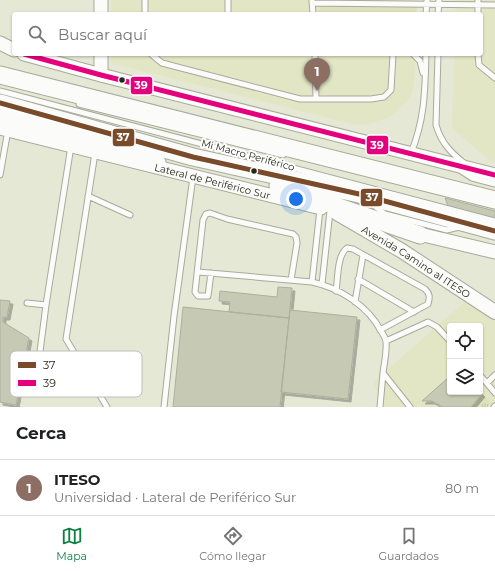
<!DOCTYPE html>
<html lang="es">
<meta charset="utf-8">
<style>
:root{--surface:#fff;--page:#f6f6f6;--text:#202124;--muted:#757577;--line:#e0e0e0;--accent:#0b8043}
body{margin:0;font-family:Montserrat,sans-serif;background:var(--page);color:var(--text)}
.controls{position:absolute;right:12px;bottom:12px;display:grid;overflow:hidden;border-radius:4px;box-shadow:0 1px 3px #0004}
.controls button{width:36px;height:36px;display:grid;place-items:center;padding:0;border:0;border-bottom:1px solid var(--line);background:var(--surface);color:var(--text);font:20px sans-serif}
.you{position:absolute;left:296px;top:199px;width:14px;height:14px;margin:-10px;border:3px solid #fff;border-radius:50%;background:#1a73e8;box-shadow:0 0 0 6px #1a73e833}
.badge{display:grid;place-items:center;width:26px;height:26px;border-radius:50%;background:var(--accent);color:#fff;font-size:13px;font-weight:700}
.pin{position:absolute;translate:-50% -33px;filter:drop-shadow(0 1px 2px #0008)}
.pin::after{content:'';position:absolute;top:21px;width:14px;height:12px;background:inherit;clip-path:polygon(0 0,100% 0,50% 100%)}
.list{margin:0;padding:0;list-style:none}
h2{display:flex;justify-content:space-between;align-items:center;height:52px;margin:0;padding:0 16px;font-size:17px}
h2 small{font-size:13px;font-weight:400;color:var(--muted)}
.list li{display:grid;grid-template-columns:26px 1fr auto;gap:12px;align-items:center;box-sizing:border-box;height:56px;padding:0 16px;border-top:1px solid var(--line)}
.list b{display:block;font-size:15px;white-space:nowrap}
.list p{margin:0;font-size:13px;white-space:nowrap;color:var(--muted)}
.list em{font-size:13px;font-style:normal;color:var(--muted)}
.icon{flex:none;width:22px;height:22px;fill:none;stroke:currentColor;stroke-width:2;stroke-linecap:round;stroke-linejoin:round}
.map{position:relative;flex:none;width:495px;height:407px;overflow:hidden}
.search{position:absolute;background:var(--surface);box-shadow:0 1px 3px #0004;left:12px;right:12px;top:12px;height:44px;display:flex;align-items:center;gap:10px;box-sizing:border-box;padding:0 14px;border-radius:4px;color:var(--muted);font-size:15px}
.sheet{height:108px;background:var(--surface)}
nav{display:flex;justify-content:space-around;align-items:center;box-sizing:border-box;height:56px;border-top:1px solid var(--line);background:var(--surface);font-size:11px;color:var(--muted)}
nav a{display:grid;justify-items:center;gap:2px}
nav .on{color:var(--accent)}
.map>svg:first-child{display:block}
</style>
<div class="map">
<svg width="495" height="407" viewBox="0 0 495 407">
<defs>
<pattern id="grass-tufts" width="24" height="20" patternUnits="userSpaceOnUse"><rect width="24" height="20" fill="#dde2bd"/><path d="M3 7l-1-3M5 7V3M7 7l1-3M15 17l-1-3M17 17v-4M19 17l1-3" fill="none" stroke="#bec2a2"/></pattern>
<filter id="shadow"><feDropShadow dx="3" dy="3" stdDeviation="0" flood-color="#0004"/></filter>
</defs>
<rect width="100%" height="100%" fill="#e5e8d4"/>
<path fill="#e2e6c5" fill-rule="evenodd" d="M111,0H418L417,14H111Z
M456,0H495V162L489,160L452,128L454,54H481V14H455Z
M111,54H416L414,85L411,97L391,116L370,124L356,125L111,63Z
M468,299L495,316V407H384L373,382ZM450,326H480V392H450Z"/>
<path fill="url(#grass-tufts)" d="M417,3L416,14H318L321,4Z
M482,394L491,403L487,407H471Z"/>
<path fill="#c6c9b3" stroke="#adafa0" filter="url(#shadow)" d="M445,198L495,211V219L448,206Z
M278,287L292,288L289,318L229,312L230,302L219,301L220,291L277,297Z
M0,300L10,301L7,317H3V322L29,338L16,405L0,402Z
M183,307L289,318L280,407H173Z
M290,310L357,317L348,399L281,392Z
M450,376V392H480L482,394L471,407H443L432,401H422Z"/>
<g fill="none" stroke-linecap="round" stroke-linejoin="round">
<g stroke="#a8aa9b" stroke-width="7">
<path id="service" d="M145,0V14
M228,0V14
M478,0V14
M312,1L313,14
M312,3L495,5
M426,14L427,1
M438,14L439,0
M151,54L162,63L300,99H371L384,97L391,90L393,54
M315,54L316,99
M413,54L420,61L423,73
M438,54L436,125C441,142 450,152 464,163
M478,54L479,65L495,78
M0,91L495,221
M79,104L283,155
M95,153L66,339L107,407
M411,153C425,119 425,90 426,54
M461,171L472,178L495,184
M0,175L8,130
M88,196L130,215
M372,204L385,214L447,230L459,227
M198,272L312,282C340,288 368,306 381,331C383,334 386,339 386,342C387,352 384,364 383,373L410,407
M211,273L208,296H198L195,292L203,220L206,214L210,213L227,219L293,234L296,237L297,243L291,280
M358,279L414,312
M312,282L320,209
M322,284L330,211
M336,291C338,279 337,255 347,248L353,249L425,289C430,294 430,297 428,304L380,330
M355,302L363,255
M27,303L46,305
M386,341L428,322L437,327L450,341
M37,375L46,305L71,146
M480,375L495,393
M487,383L495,375
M164,407L174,316L193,177
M380,407L383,373
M494,407L495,406"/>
</g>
<g stroke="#a8aa9b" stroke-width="15">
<g id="tertiary">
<path d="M101,0V14"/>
<path d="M0,43L14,50"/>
<path d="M24,54L101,75L495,175"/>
<path d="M101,54V75"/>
<path d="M0,117L141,152L159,162"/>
<path id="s1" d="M0,128L321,208"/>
<path d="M411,232L495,252"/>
</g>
</g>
<g stroke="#a8aa9b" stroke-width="16">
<g id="secondary">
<path id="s2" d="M337,213L402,251L495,312"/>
</g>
</g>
<g stroke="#a8aa9b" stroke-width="19">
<path id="trunk" d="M0,75L495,200
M0,103L193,157L359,194L495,231
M278,186L420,235"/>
</g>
<use href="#service" stroke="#fbfcf9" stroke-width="5"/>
<use href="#tertiary" stroke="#fbfcf9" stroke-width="13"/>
<use href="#secondary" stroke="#fbfcf9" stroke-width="14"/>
<use href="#trunk" stroke="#fbfcf9" stroke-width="17"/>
<g stroke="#fff" stroke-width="8">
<path id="bus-1" d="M0,103L193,157L359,194L495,231"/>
</g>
<g stroke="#fff" stroke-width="8">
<path id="bus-2" d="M24,54L101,75L495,175"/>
</g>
<use href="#bus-1" stroke="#7a4b2a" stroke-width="5"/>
<use href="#bus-2" stroke="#e5007d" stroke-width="5"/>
</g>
<g fill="#252719" stroke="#fff" stroke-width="1.5">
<circle cx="122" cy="80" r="3.5"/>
<circle cx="254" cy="171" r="3.5"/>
</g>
<g text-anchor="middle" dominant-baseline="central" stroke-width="4" stroke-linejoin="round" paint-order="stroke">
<g font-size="10" fill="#252719" stroke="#fff">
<text transform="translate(248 155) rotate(15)">Mi Macro Periférico</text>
<text stroke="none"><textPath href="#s1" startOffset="219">Lateral de Periférico Sur</textPath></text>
<text stroke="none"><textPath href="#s2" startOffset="93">Avenida Camino al ITESO</textPath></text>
</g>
</g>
<rect x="10" y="351" width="132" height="46" rx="6" fill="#fff" stroke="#bebeba" stroke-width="1"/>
<rect x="18" y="362" width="18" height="6" fill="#7a4b2a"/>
<rect x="18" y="380" width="18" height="6" fill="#e5007d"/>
<g font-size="11" fill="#252719">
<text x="43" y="369">37</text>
<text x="43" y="387">39</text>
</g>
<g stroke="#fff" stroke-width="1.5">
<rect x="130" y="76" width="23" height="19" rx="4" fill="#e5007d"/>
<rect x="112" y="128" width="23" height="19" rx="4" fill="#7a4b2a"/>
<rect x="366" y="135" width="23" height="20" rx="4" fill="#e5007d"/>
<rect x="360" y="188" width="23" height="19" rx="4" fill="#7a4b2a"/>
</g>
<g font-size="11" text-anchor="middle" font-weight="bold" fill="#fff">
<text x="141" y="89">39</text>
<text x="123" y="141">37</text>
<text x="377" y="149">39</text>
<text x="372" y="201">37</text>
</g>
</svg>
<div class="controls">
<button><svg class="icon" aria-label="locate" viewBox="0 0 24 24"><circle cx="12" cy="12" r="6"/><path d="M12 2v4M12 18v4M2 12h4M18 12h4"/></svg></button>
<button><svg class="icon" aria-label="layers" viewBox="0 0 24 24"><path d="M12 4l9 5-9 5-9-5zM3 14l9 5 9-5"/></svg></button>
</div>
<div class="you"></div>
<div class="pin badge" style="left:317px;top:91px;background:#8d6e63">1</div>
<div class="search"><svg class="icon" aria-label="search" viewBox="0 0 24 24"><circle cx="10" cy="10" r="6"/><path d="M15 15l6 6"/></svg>Buscar aquí</div>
</div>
<section class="sheet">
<h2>Cerca<small></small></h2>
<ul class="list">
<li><span class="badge" style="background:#8d6e63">1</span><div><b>ITESO</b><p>Universidad · Lateral de Periférico Sur</p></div><em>80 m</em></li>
</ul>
</section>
<nav>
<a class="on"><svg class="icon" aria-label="map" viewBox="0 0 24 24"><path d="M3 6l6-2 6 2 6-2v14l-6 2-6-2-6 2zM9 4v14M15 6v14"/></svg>Mapa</a>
<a><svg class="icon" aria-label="directions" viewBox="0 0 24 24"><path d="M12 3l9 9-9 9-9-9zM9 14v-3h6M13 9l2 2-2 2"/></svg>Cómo llegar</a>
<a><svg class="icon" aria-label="saved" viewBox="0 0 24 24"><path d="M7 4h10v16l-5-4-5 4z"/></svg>Guardados</a>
</nav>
